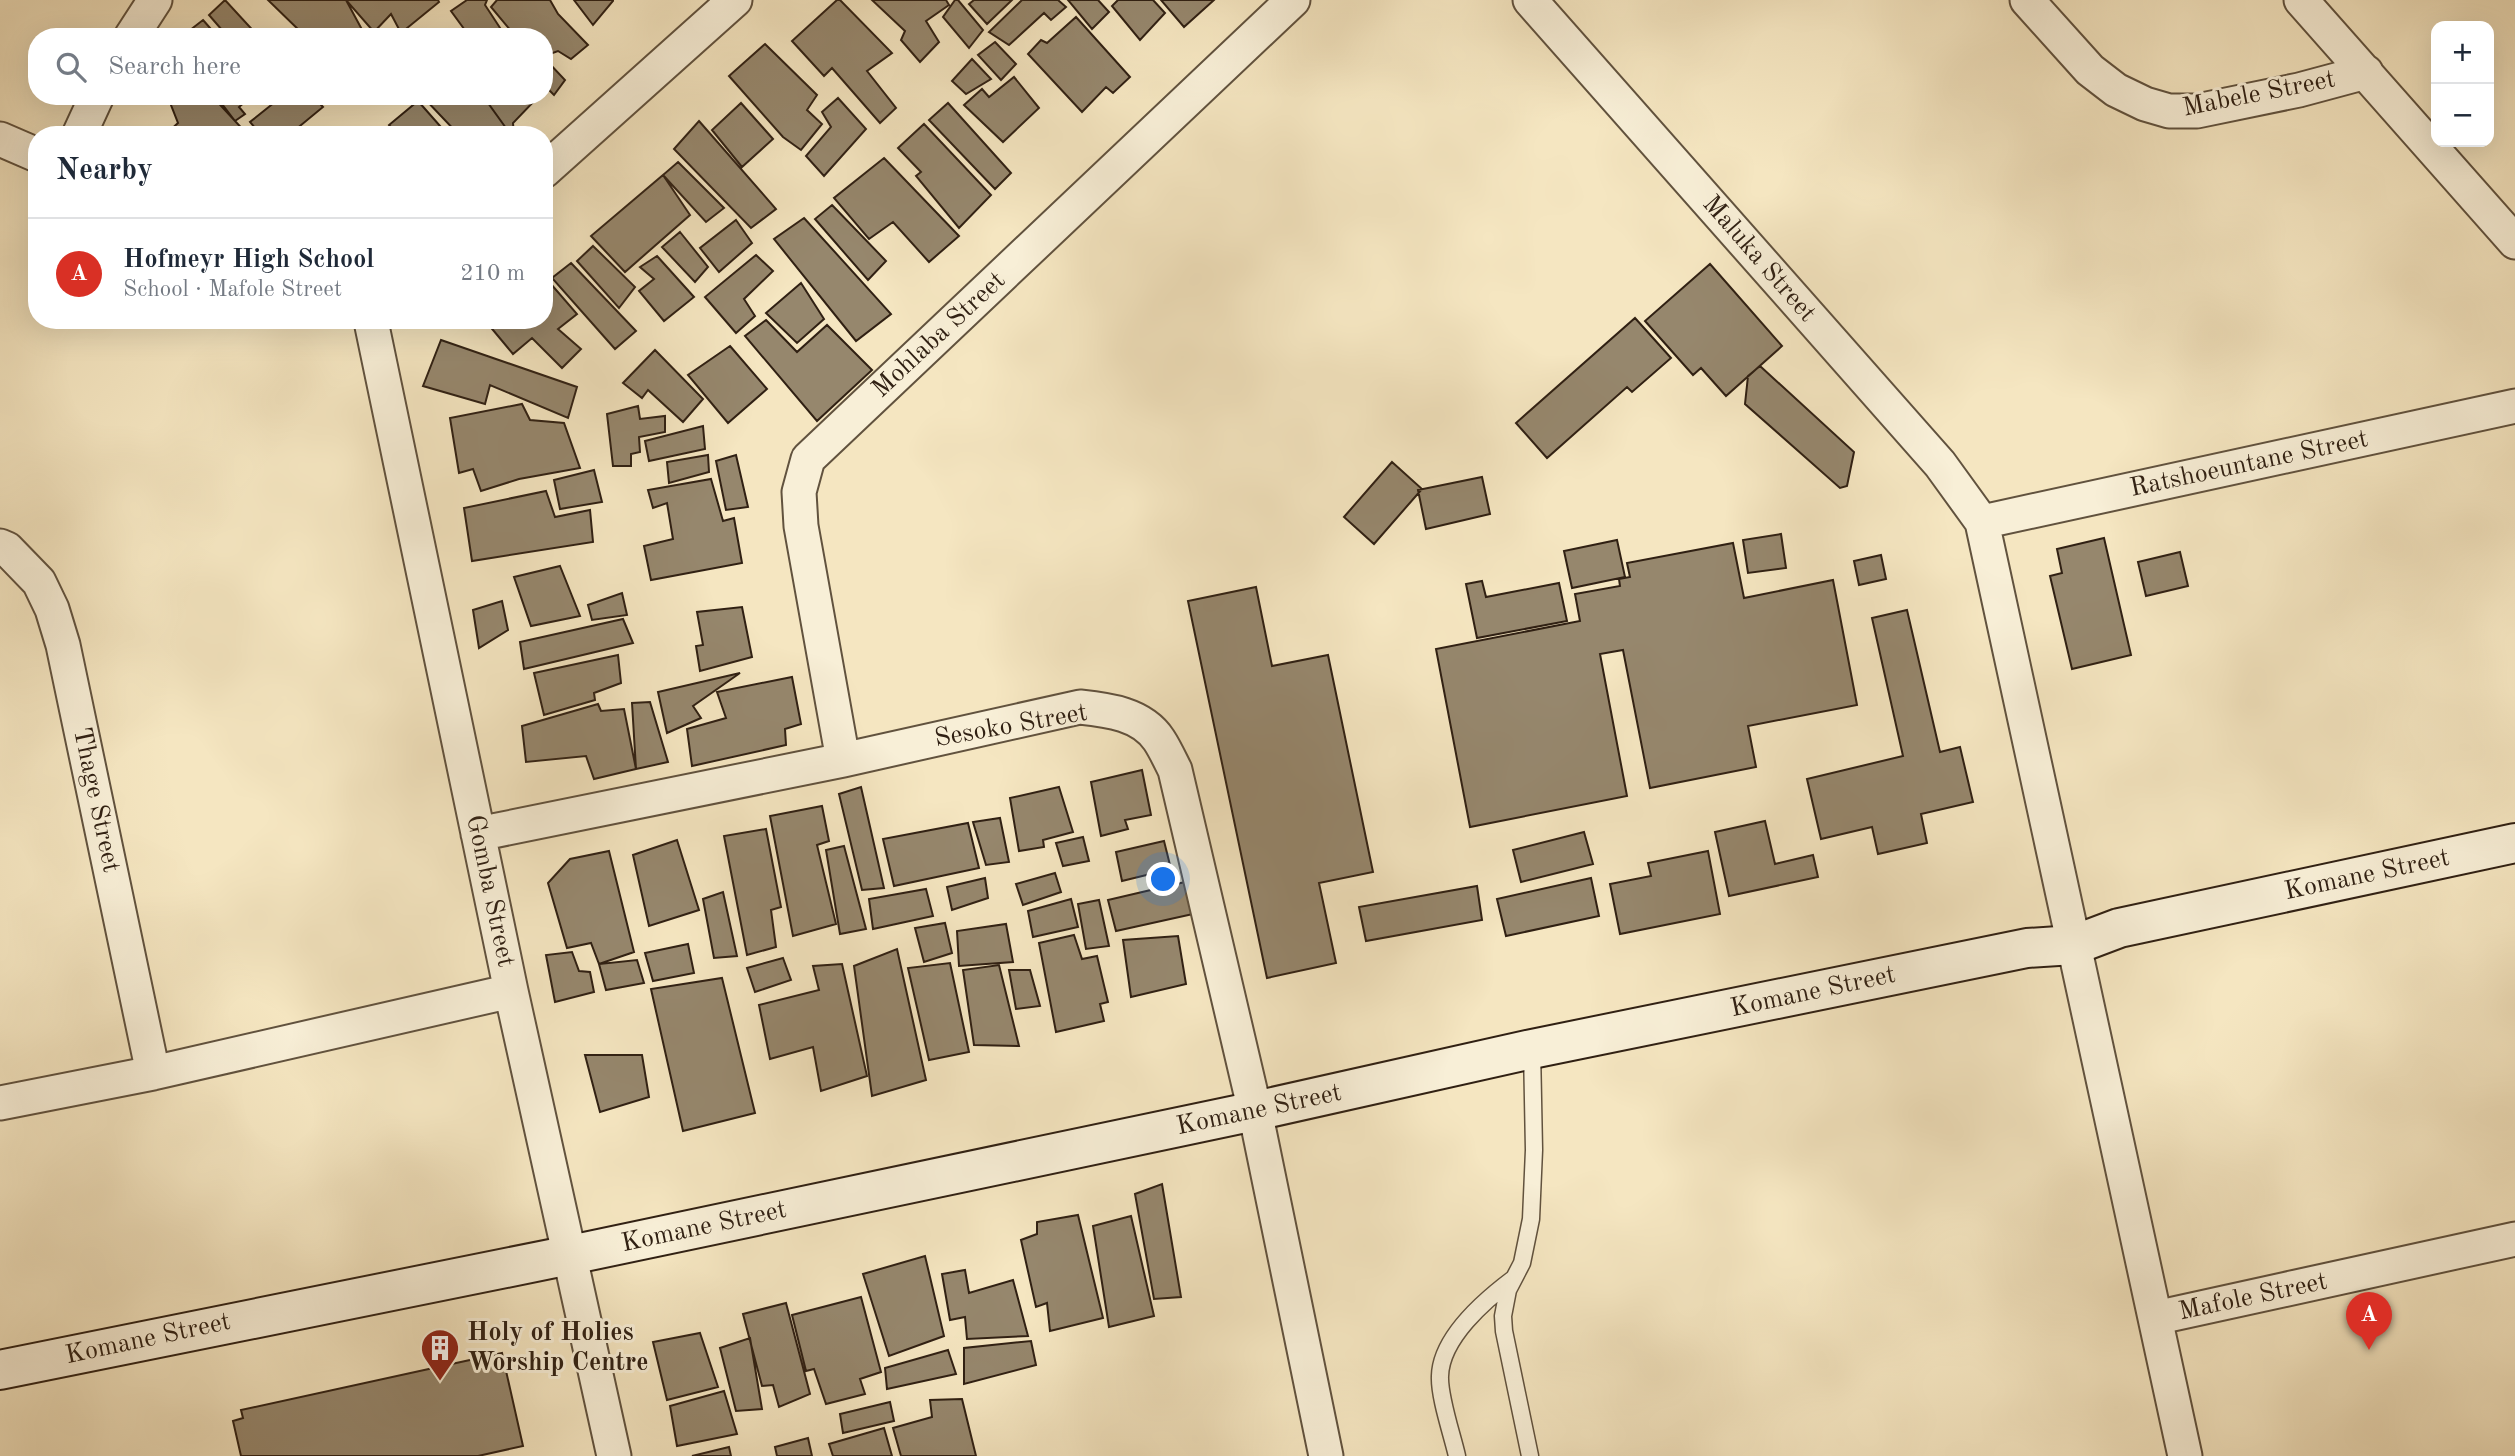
<!DOCTYPE html>
<meta charset="utf-8">
<style>
:root{--surface:#fff;--page:#f6f6f7;--text:#1f2937;--muted:#747a83;--line:#e0e1e3;--accent:#d93025}
body{margin:0;font-family:"Old Standard TT",serif;background:var(--page);color:var(--text)}
.controls{position:absolute;right:21px;top:21px;display:grid;overflow:hidden;border-radius:14px;box-shadow:0 7px 28px #0002}
.controls button{width:63px;height:63px;display:grid;place-items:center;padding:0;border:0;border-bottom:2px solid var(--line);background:var(--surface);color:var(--text);font:35px sans-serif}
.you{position:absolute;left:1164px;top:880px;width:24px;height:24px;margin:-18px;border:5px solid #fff;border-radius:50%;background:#1a73e8;box-shadow:0 0 0 10px #1a73e833}
.badge{display:grid;place-items:center;width:46px;height:46px;border-radius:50%;background:var(--accent);color:#fff;font-size:23px;font-weight:700}
.pin{position:absolute;translate:-50% -58px;filter:drop-shadow(0 2px 4px #0008)}
.pin::after{content:'';position:absolute;top:37px;width:24px;height:21px;background:inherit;clip-path:polygon(0 0,100% 0,50% 100%)}
.list{margin:0;padding:0;list-style:none}
h2{display:flex;justify-content:space-between;align-items:center;height:91px;margin:0;padding:0 28px;font-size:30px}
h2 small{font-size:23px;font-weight:400;color:var(--muted)}
.list li{display:grid;grid-template-columns:46px 1fr auto;gap:21px;align-items:center;box-sizing:border-box;height:112px;padding:0 28px;border-top:2px solid var(--line)}
.list b{display:block;font-size:26px;white-space:nowrap}
.list p{margin:0;font-size:23px;white-space:nowrap;color:var(--muted)}
.list em{font-size:23px;font-style:normal;color:var(--muted)}
.icon{flex:none;width:38px;height:38px;fill:none;stroke:currentColor;stroke-width:2;stroke-linecap:round;stroke-linejoin:round}
.map{position:relative;flex:none;width:2515px;height:1456px;overflow:hidden}
.search{position:absolute;background:var(--surface);box-shadow:0 7px 28px #0002;left:28px;top:28px;width:525px;height:77px;display:flex;align-items:center;gap:18px;box-sizing:border-box;padding:0 24px;border-radius:28px;color:var(--muted);font-size:26px}
.panel{position:absolute;background:var(--surface);box-shadow:0 7px 28px #0002;left:28px;top:126px;width:525px;height:203px;border-radius:28px}
.map>svg:first-child{display:block}
</style>
<div class="map">
<svg width="2515" height="1456" viewBox="0 0 2515 1456">
<rect width="100%" height="100%" fill="#f5e6c1"/>
<filter id="stains"><feTurbulence type="fractalNoise" baseFrequency=".00286" numOctaves="4"/><feColorMatrix values="0 0 0 0 .2 0 0 0 0 .09 0 0 0 0 .02 0 0 0 .5 -.17"/></filter>
<radialGradient id="worn" r=".72"><stop offset=".6" stop-color="#630" stop-opacity="0"/><stop offset="1" stop-color="#630" stop-opacity=".3"/></radialGradient>
<path fill="#96876d" stroke="#302013" stroke-width="2" d="M225,0L259,37H228L209,15Z
M268,0H346L366,37H306Z
M346,0H438L439,2L401,33L391,14L374,32Z
M467,0H487L485,5L506,37H470L451,11Z
M497,0H550L558,14L588,45L571,59L558,51L544,56V37H516L491,7Z
M574,0H613V1L593,25Z
M837,0H840L892,53L867,71L896,108L880,123L832,68L824,76L792,41Z
M872,0H946L949,5L926,21L939,42L920,62L901,40L905,31Z
M955,0H958L983,30L969,48L943,17Z
M974,0H1012L987,24L969,4Z
M1022,0H1058L1066,7L1051,20L1044,13L1009,45L989,32Z
M1068,0H1098L1109,12L1092,29Z
M1118,0H1153L1165,13L1140,40L1112,6Z
M1161,0H1214L1184,27Z
M1076,17L1130,77L1113,93L1106,87L1082,112L1028,54L1041,40L1047,43Z
M203,20L218,37H187L185,34Z
M995,42L1016,64L1001,80L978,55Z
M765,44L817,95L807,110L822,124L801,150L783,137L729,76Z
M972,59L991,79L966,94L952,81Z
M547,61L565,80L554,95L547,88L544,91V62Z
M1014,77L1039,108L1003,142L964,105L982,89L989,97Z
M177,96H212L248,135H168L167,133L178,123L171,105Z
M216,96H252L239,107L245,114L235,121Z
M279,96H313L323,107L289,135H261L250,122L280,98Z
M422,96H483L511,135H459Z
M483,96H539L513,123L514,135H511Z
M838,98L866,129L824,176L806,156L831,127L822,112Z
M418,101L448,135H398L389,125Z
M741,103L773,139L742,167L712,130Z
M948,103L1011,173L995,189L929,120Z
M699,121L776,209L751,228L674,149Z
M924,124L991,195L959,228L916,176L921,172L898,148Z
M884,158L959,236L929,262L893,222L869,239L834,198Z
M678,162L724,208L706,222L663,175Z
M663,175L690,215L625,272L591,236Z
M832,205L886,261L868,280L815,219Z
M804,218L891,314L856,341L774,239Z
M736,220L752,243L719,272L700,248Z
M680,232L708,267L695,282L662,247Z
M593,246L635,287L619,308L577,261Z
M756,255L773,271L744,299L755,316L736,333L705,297Z
M657,256L694,297L664,321L639,291L654,279L640,267Z
M571,263L636,331L615,349L552,278Z
M1710,264L1782,346L1726,396L1701,368L1693,375L1645,321Z
M544,276L577,314L558,329L581,349L562,368L532,338L513,354L488,324L492,320H544Z
M801,283L824,319L797,343L766,313Z
M1635,318L1671,358L1632,392L1627,387L1547,458L1516,423Z
M766,320L797,352L827,325L872,370L817,421L745,336Z
M441,340L577,387L568,418L490,385L485,404L423,386Z
M730,346L767,389L728,423L688,375Z
M655,350L703,399L683,422L648,390L642,398L623,383Z
M1760,366L1854,452L1847,486L1840,488L1745,404L1748,376Z
M522,404L530,420L564,423L580,468L519,479L481,491L473,469L459,473L450,418Z
M638,406L640,419L665,416V432L639,437L640,452L631,454V466H613L607,414Z
M703,426L705,449L649,461L645,441Z
M708,455L709,472L669,483L667,462Z
M736,455L748,507L726,510L716,461Z
M1392,462L1422,489L1374,544L1344,517Z
M594,470L602,502L560,509L554,480Z
M1482,477L1490,514L1426,529L1418,490Z
M711,479L723,521L734,518L742,563L651,580L644,546L673,539L667,503L653,508L648,490Z
M546,491L555,517L590,510L593,542L472,561L464,508Z
M1781,534L1786,568L1748,573L1743,540Z
M2104,538L2131,655L2072,669L2050,576L2062,573L2057,549Z
M1617,540L1625,577L1572,588L1564,551Z
M1733,543L1744,598L1833,580L1857,705L1748,726L1756,767L1650,788L1623,650L1600,654L1627,796L1470,827L1436,649L1580,621L1575,594L1620,586L1619,579L1630,577L1627,563Z
M2180,552L2188,586L2146,596L2138,562Z
M1881,555L1886,579L1859,585L1854,561Z
M560,566L580,616L531,626L514,577Z
M1482,581L1486,597L1559,583L1567,621L1477,638L1466,584Z
M1256,587L1272,666L1328,655L1373,872L1319,883L1336,963L1267,978L1188,601Z
M622,593L627,615L592,620L588,605Z
M502,601L508,630L479,648L473,610Z
M742,607L752,657L700,671L696,646L703,645L697,612Z
M1907,610L1940,752L1960,747L1973,802L1921,814L1927,843L1878,854L1872,827L1821,839L1807,779L1903,756L1872,618Z
M623,619L633,643L524,669L520,642Z
M618,655L621,683L594,693L595,700L544,715L534,673Z
M740,673L693,706L701,718L667,733L658,692Z
M792,677L801,724L785,729L786,745L692,766L687,729L726,718L717,692Z
M650,702L668,762L636,769L632,703Z
M598,704L601,711L624,709L636,769L594,779L586,756L526,762L522,726Z
M1142,770L1151,815L1125,820L1128,829L1101,836L1091,782Z
M861,787L884,888L862,890L839,794Z
M1059,787L1073,832L1043,840L1044,847L1019,851L1010,798Z
M822,806L829,841L817,845L836,924L793,936L770,816Z
M1000,818L1009,862L986,865L973,822Z
M1765,821L1775,864L1813,855L1818,877L1729,896L1715,832Z
M968,823L979,868L894,886L883,839Z
M766,829L781,907L771,910L776,947L747,955L724,836Z
M1584,832L1593,864L1521,882L1513,850Z
M1083,837L1089,861L1063,866L1056,843Z
M677,840L699,910L649,926L633,855Z
M1164,841L1171,869L1122,881L1116,852Z
M844,846L866,929L840,934L826,850Z
M609,851L634,952L599,964L591,943L567,948L548,883L570,859Z
M1708,851L1720,914L1620,934L1610,884L1651,876L1648,863Z
M1055,873L1061,892L1023,905L1016,884Z
M985,878L988,898L952,910L947,887Z
M1591,878L1599,916L1506,936L1497,899Z
M1185,882L1193,914L1116,931L1108,900Z
M1477,886L1482,920L1366,941L1359,907Z
M926,889L933,916L873,929L869,899Z
M723,892L737,956L714,958L703,899Z
M1071,899L1078,927L1033,937L1028,911Z
M1099,900L1109,946L1086,949L1078,904Z
M945,923L952,953L924,962L915,928Z
M1006,924L1013,962L959,966L957,931Z
M1074,935L1082,959L1097,956L1108,1002L1100,1004L1104,1021L1056,1032L1039,943Z
M1178,936L1186,984L1131,997L1123,940Z
M688,944L694,973L653,981L645,953Z
M897,949L926,1080L872,1096L854,966Z
M572,952L579,971L590,972L594,992L555,1002L546,955Z
M783,958L791,980L755,992L747,968Z
M637,960L644,983L606,990L599,964Z
M950,963L969,1052L929,1060L908,968Z
M842,964L867,1076L821,1091L813,1047L770,1059L759,1005L819,990L813,966Z
M999,965L1019,1046L974,1045L963,970Z
M1009,970H1030L1040,1006L1016,1009Z
M722,978L755,1113L683,1131L651,989Z
M585,1055H642L649,1097L600,1112Z
M1162,1184L1181,1297L1154,1299L1135,1194Z
M1078,1215L1103,1318L1050,1331L1047,1303L1036,1307L1021,1240L1037,1234V1222Z
M1131,1216L1154,1316L1109,1327L1093,1226Z
M925,1256L944,1336L889,1356L863,1274Z
M965,1270L969,1293L1013,1280L1028,1336L967,1339L965,1317L950,1320L942,1274Z
M861,1297L881,1372L860,1379L865,1394L826,1404L814,1369L806,1371L792,1315Z
M786,1303L810,1394L779,1407L773,1385L762,1386L743,1314Z
M700,1333L718,1387L667,1400L653,1342Z
M750,1338L762,1409L736,1411L720,1348Z
M1031,1341L1036,1365L964,1384V1348Z
M948,1350L956,1374L887,1389L885,1368Z
M502,1353L523,1446L478,1456H241L233,1421L243,1418L241,1410Z
M724,1391L737,1434L677,1446L670,1406Z
M962,1399L976,1456H901L893,1428L932,1417L930,1400Z
M890,1402L894,1421L843,1433L840,1414Z
M884,1428L892,1456H833L829,1444Z
M808,1438L812,1456H777L775,1447Z
M729,1447L731,1456H692Z"/>
<g fill="none" stroke-linecap="round" stroke-linejoin="round">
<g stroke="#61523e" stroke-width="19">
<path id="lane" d="M1457,1456C1452,1434 1439,1397 1440,1376C1441,1338 1485,1300 1513,1279
M1530,1456L1504,1331L1503,1316L1508,1290L1522,1263L1531,1219L1534,1150L1532,1049"/>
</g>
<g stroke="#61523e" stroke-width="37">
<path id="street" d="M1530,0L1940,464L1982,522L2185,1456
M2027,0L2090,70L2116,90L2145,104L2169,111H2197L2299,90L2366,72
M2301,0L2515,242
M131,37L155,0
M79,135L97,96
M0,139L37,155
M544,171L735,0
M372,326L511,991L614,1456
M1982,522L2515,406
M0,546L7,549L39,582L52,609L63,645L153,1073
M843,760L801,526L799,492L808,459L1293,0
M478,834L843,760L1080,707C1108,710 1142,714 1159,740C1165,749 1170,760 1175,770L1255,1111L1326,1456
M0,1103L153,1073L511,991
M2155,1318L2515,1239"/>
</g>
<g stroke="#302013" stroke-width="42">
<path id="secondary" d="M0,1370L570,1255L1255,1111L1532,1049L2027,948L2074,945L2119,928L2515,843"/>
</g>
<use href="#lane" stroke="#f8efd7" stroke-width="16"/>
<use href="#street" stroke="#f8efd7" stroke-width="33"/>
<use href="#secondary" stroke="#f8efd7" stroke-width="38"/>
</g>
<defs>
<g id="building-pin" transform="scale(2.0125)"><path d="M0 17L-7.5 6A9.5 9.5 0 1 1 7.5 6Z" fill="#8f2418" stroke="#f8efd7"/><path d="M-4-6H4V6H1V3H-1V6H-4ZM-2.5-4.3h1.7v1.8h-1.7ZM.8-4.3h1.7v1.8H.8ZM-2.5-1h1.7V.8h-1.7ZM.8-1h1.7V.8H.8Z" fill="#fff"/></g>
</defs>
<g fill-rule="evenodd">
<use href="#building-pin" x="440" y="1348"/>
</g>
<g text-anchor="middle" dominant-baseline="central" stroke-width="6" stroke-linejoin="round" paint-order="stroke">
<g font-size="26" fill="#302013" stroke="#f8efd7">
<text transform="translate(2259 94) rotate(-11)">Mabele Street</text>
<text transform="translate(1759 259) rotate(49)">Maluka Street</text>
<text transform="translate(939 335) rotate(-43)">Mohlaba Street</text>
<text transform="translate(2249 464) rotate(-12)">Ratshoeuntane Street</text>
<text transform="translate(1011 726) rotate(-10)">Sesoko Street</text>
<text transform="translate(96 800) rotate(78)">Thage Street</text>
<text transform="translate(2367 875) rotate(-12)">Komane Street</text>
<text transform="translate(490 891) rotate(78)">Gomba Street</text>
<text transform="translate(1813 992) rotate(-12)">Komane Street</text>
<text transform="translate(1259 1110) rotate(-12)">Komane Street</text>
<text transform="translate(704 1227) rotate(-12)">Komane Street</text>
<text transform="translate(2253 1297) rotate(-12)">Mafole Street</text>
<text transform="translate(148 1339) rotate(-12)">Komane Street</text>
</g>
<g font-size="26" font-weight="bold" fill="#302013" stroke="#f8efd7" text-anchor="start">
<text x="467" y="1333">Holy of Holies<tspan x="467" dy="30">Worship Centre</tspan></text>
</g>
</g>
<rect width="100%" height="100%" filter="url(#stains)"/>
<rect width="100%" height="100%" fill="url(#worn)"/>
</svg>
<div class="controls">
<button>+</button>
<button>−</button>
</div>
<div class="you"></div>
<div class="pin badge" style="left:2369px;top:1350px">A</div>
<div class="search"><svg class="icon" aria-label="search" viewBox="0 0 24 24"><circle cx="10" cy="10" r="6"/><path d="M15 15l6 6"/></svg>Search here</div>
<section class="panel">
<h2>Nearby<small></small></h2>
<ul class="list">
<li><span class="badge">A</span><div><b>Hofmeyr High School</b><p>School · Mafole Street</p></div><em>210 m</em></li>
</ul>
</section>
</div>
